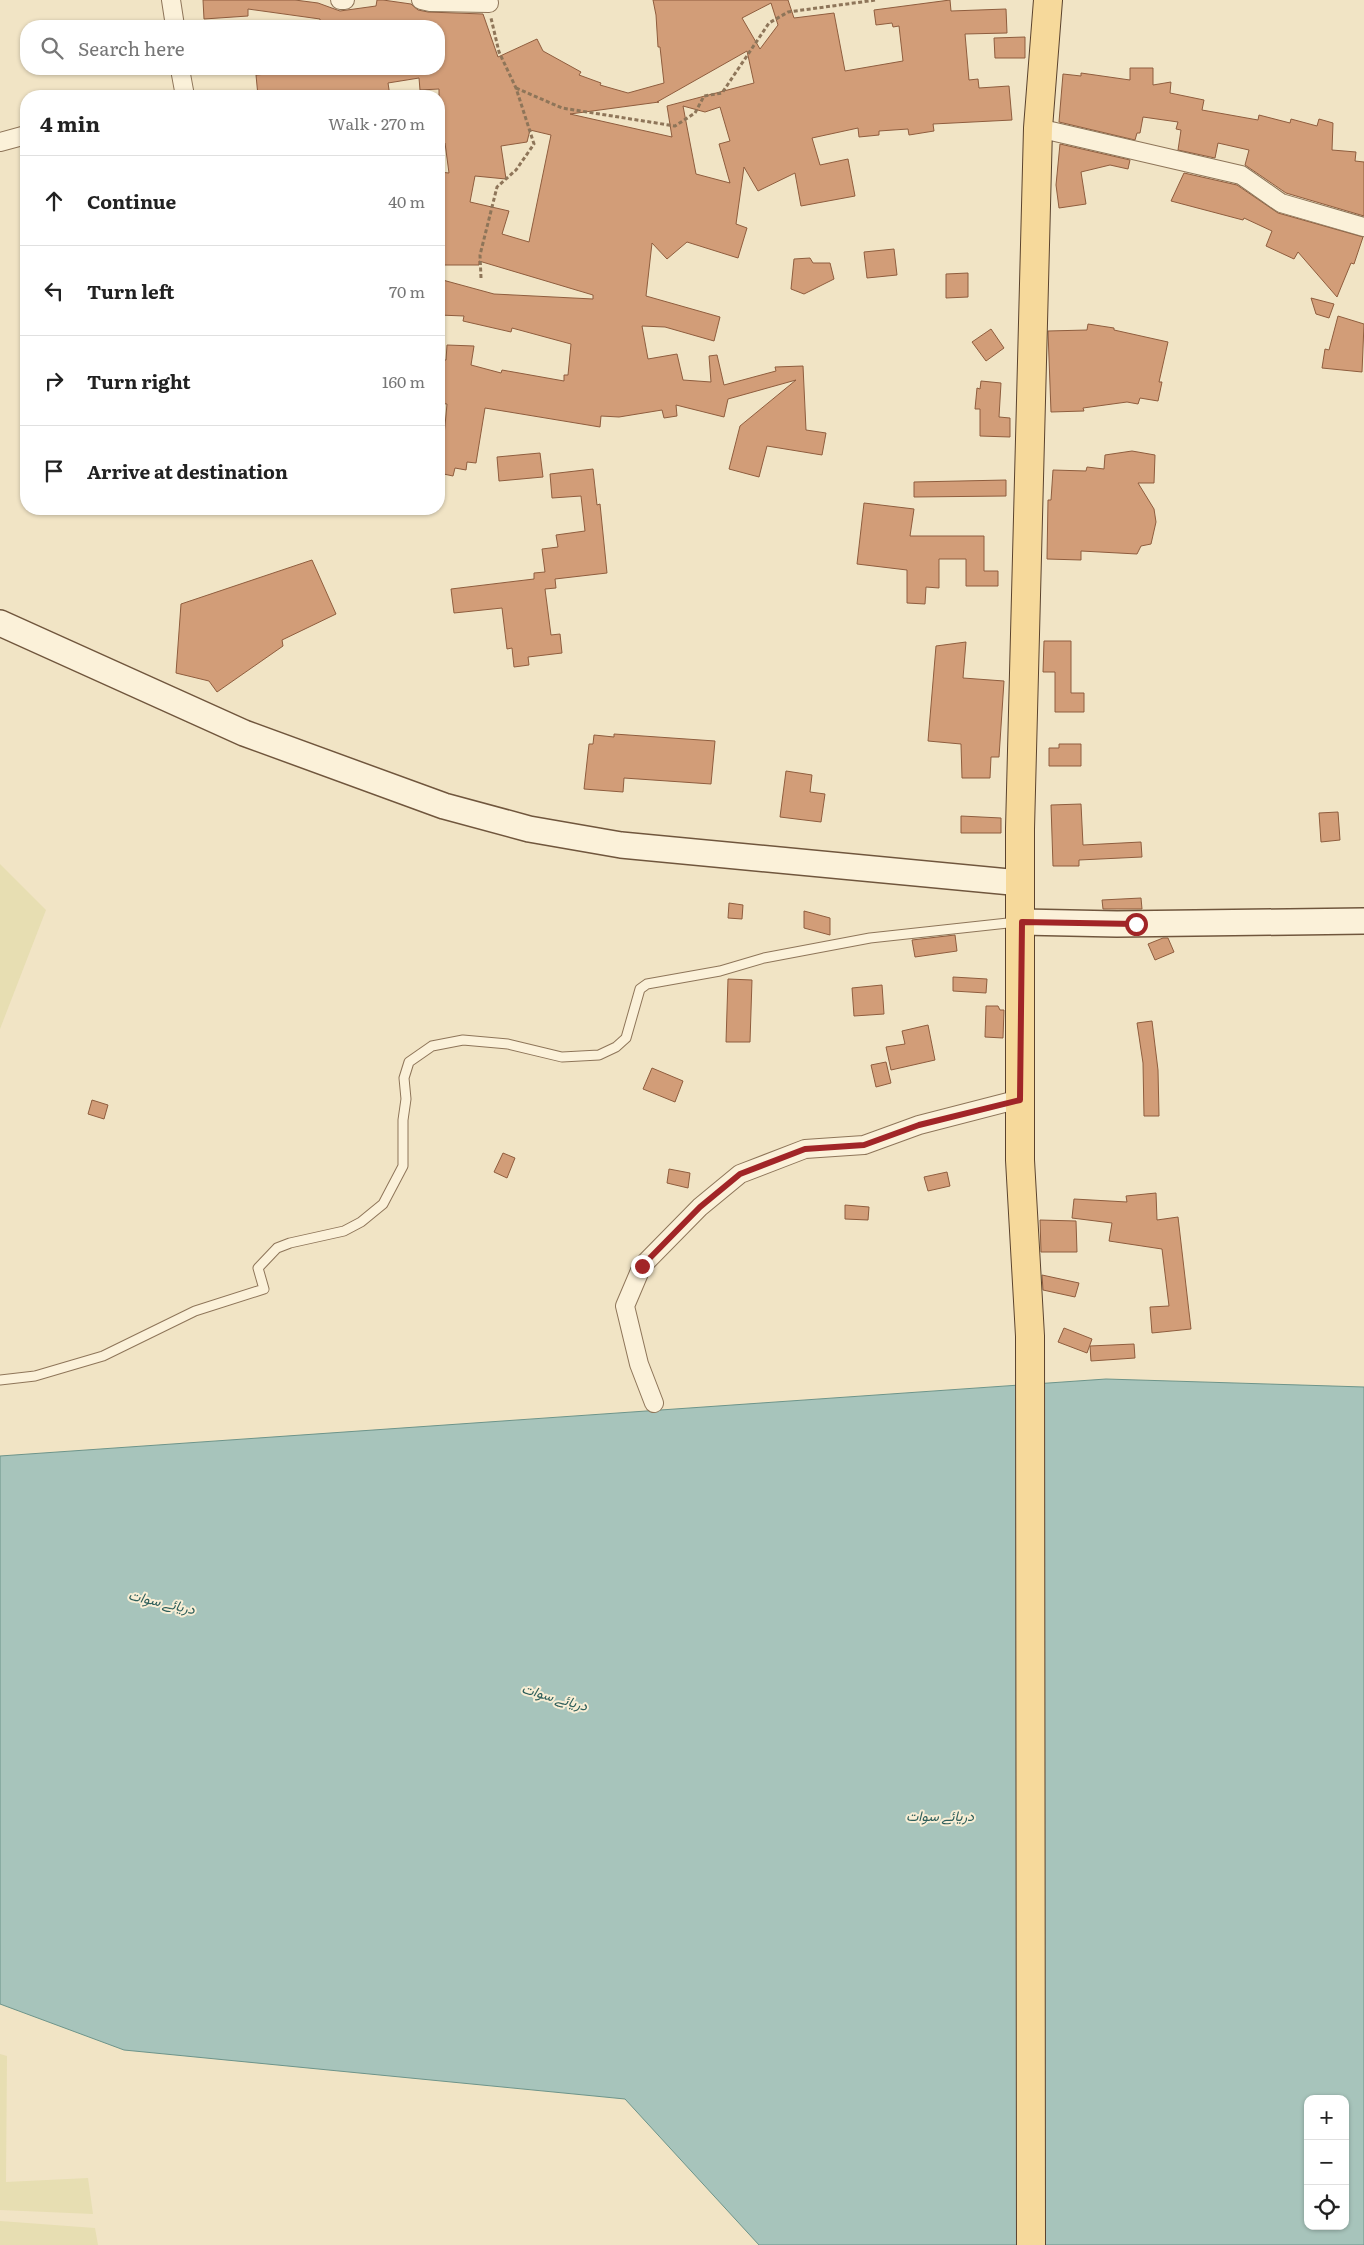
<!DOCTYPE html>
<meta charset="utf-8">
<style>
:root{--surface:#fff;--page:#f2f2f2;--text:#222;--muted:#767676;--line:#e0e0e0}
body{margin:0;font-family:Literata,Vazirmatn,serif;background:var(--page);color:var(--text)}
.controls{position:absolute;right:15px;bottom:15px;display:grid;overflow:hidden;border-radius:10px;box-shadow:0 1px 4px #0004}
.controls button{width:45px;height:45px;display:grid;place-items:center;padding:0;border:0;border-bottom:1px solid var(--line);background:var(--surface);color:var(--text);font:25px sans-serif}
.stop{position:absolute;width:15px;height:15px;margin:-11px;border:4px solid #a12527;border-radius:50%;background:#fff}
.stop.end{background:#a12527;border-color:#fff;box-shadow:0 1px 5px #0008}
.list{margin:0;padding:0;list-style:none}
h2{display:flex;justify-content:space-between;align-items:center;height:65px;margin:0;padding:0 20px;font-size:21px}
h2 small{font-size:16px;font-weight:400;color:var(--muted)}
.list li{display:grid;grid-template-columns:32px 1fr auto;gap:15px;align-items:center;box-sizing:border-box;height:90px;padding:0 20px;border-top:1px solid var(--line)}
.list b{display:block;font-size:19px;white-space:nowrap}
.list em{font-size:16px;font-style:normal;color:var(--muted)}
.icon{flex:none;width:28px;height:28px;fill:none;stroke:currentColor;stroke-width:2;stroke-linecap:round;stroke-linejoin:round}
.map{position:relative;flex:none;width:1364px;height:2245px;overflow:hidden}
.search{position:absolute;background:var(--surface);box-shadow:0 1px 4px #0004;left:20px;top:20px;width:425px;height:55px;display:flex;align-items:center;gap:12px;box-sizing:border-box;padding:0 18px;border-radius:20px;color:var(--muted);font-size:19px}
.panel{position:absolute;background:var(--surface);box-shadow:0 1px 4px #0004;left:20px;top:90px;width:425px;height:425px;border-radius:20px}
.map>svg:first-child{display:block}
</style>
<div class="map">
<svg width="1364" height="2245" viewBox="0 0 1364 2245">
<rect width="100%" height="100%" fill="#f1e4c5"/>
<path fill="#e7deb2" d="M0,864L46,910L0,1029Z
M0,2054L7,2056L6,2182L88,2178L93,2214L0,2210Z
M0,2221L95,2228L98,2245H0Z"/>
<path fill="#a7c4bb" stroke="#6d948a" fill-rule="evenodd" d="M1106,1379L1364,1387V2245H759L625,2099L124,2050L0,2004V1456ZM1308,2099H1345V2226H1308Z"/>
<path fill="#d29d78" stroke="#8f5d3e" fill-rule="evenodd" d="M203,0H295L318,3L340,11L376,6L377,0H383L411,4L418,10L428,12L483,14L498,57L537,39L543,51L581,72L579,75L601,83L600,85L628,93L664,83L660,47H658L656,15L653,0H788L794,18L834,13L845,71L903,61L899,26L893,27L892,23L876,25L874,10L950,0L951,11L1006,9L1007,33L965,34L969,80L978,79L979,88L1009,86L1012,120L933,124L934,131L909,135L908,129L879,131V135L859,137L858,128L812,138L820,165L848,159L855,196L801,206L795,173L758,191L744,167L736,224L747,228L738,258L687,242L667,259L652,243L646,296L720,317L714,341L665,327L642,326L648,359L677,354L683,380L711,382L709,356L717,355L724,385L776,371L775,367L803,366L806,430L826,433L822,455L767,446L759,477L729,469L740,426L796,380L728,399L724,417L676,405L677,416L664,418L662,410L619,417L601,416L600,427L485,408L476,463L467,462L466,470L455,468L453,476L439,473V435L444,436L447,404L439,403V360H446L447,345L474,346L471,365L501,373L502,370L564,381V375H568L571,344L512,328L511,332L463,321L464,316L439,315V279L494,294L593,299V295L479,261V265H439V172L449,173L445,143H439V89L420,90L419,78L388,83L390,96H258L256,75L290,72L289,69H439V26H401L402,23L364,26H320V19L248,9V16L204,19ZM771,3L778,25L760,49L742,18ZM747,51L754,83L667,106L672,137L570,114L659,102H657ZM683,106L705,112L720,107L730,141L719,144L730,183L696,174ZM530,130L551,135L529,242L502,234L509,211L470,202L475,176L506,179L501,146L527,142Z
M1025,37V58H995L994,38Z
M1130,68H1153V85L1171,82L1170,93L1204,100L1202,110L1258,120L1259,115L1290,123L1291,119L1317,126L1319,119L1333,123L1332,150L1356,152L1355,161L1364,162V216L1286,193L1245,165L1249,150L1218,143L1215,158L1178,150L1181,130L1176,129L1178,122L1143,117L1140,133H1137L1135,140L1059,122L1063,74L1081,76V73L1130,80Z
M1060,144L1130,160L1128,169L1110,165L1081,172L1086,204L1059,208L1056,185Z
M1184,173L1237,185L1278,213L1363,237L1354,264L1351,263L1337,297L1298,252L1294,259L1266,246L1272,231L1244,218L1243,220L1171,201Z
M894,249L897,275L867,278L864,252Z
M810,258L813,263H830L834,279L804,294L791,289L794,259Z
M968,273V297L946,298V274Z
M1311,298L1334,304L1329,318L1316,314Z
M1338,316L1364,324L1362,372L1322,368L1325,349L1329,350Z
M1088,324L1114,328V330L1168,342L1159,382H1162L1158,401L1140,398L1138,404L1127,402L1083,408L1084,411L1051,412L1048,331L1087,330Z
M991,329L1004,348L986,361L972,342Z
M981,381L1001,383L999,417L1010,418V437L980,436V409H975L977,388L980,389Z
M1132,451L1155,455L1154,483H1138L1154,509L1156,522L1151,544L1141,546L1137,554L1081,551V560L1047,559L1048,500H1051L1053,470L1086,471L1087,467L1104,469L1105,455Z
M540,453L543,477L499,481L497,457Z
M593,469L597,505L600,504L607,573L555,579L556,588L545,589L551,635L560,634L562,653L528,657L529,665L514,667L512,648L507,649L502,608L454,613L451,589L534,579V573L545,572L542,549L558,547L556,535L585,531L581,496L552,498L550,474Z
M1006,480V496L914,497V482Z
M864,503L914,509L910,536H984V571H998V586H966V559H939V588L926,587L925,604L907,603V570L857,564Z
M312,560L336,614L282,640L283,646L217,692L209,681L176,673L181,604Z
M1044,641H1071V693H1084V712H1055V672H1043Z
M966,642L963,678L1004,681L999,757H991L990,778H962L961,744L928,741L936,646Z
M614,734L715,741L711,784L624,778L623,792L584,789L589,744H593L594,735L614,737Z
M1059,744H1081V766H1049V748H1059Z
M786,771L812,775L810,792L825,794L821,822L780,817Z
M1081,804L1083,845L1141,842L1142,857L1079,860V866H1053L1051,805Z
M1338,812L1340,840L1321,842L1319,813Z
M961,816L1001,818V833H961Z
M1141,898L1142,909H1103L1102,900Z
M729,903L743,905L742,919L728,918Z
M804,911L830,918V935L804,928Z
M955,935L957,951L915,957L912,940Z
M1163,938H1168L1174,952L1155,960L1148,944Z
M953,977L987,979L986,993L953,991Z
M728,979L752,980L750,1042H726Z
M882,985L884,1014L854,1016L852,988Z
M986,1006H998L1000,1010H1004L1003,1038L985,1037Z
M1152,1021L1158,1070L1159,1116H1144L1143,1063L1137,1023Z
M928,1025L935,1060L891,1070L886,1047L905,1044L902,1031Z
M886,1062L891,1083L876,1087L871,1065Z
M652,1068L683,1081L675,1102L643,1089Z
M92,1100L108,1105L104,1119L88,1114Z
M503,1153L515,1158L507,1178L494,1172Z
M669,1169L690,1173L688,1188L667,1183Z
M947,1172L950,1186L928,1191L924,1177Z
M1156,1193L1157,1220L1178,1217L1191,1329L1152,1333L1150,1307L1169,1306L1162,1249L1109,1241L1112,1223L1072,1218L1074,1199L1127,1202L1126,1196Z
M845,1205L869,1207L868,1220L845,1219Z
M1040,1220L1076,1221L1077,1252H1041Z
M1042,1275L1079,1283L1075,1297L1043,1290Z
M1064,1328L1092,1339L1087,1353L1058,1342Z
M1134,1344L1135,1358L1091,1361L1090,1346Z"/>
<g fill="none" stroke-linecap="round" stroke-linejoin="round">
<g stroke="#8e7559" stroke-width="11">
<path id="service" d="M0,1380L35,1376L103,1356L195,1311L264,1289L258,1268L277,1248L290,1243L344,1231L361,1222L383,1204L403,1166V1120L406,1099L404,1078L409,1062L432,1046L463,1040L508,1044L562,1057L599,1055L616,1047L626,1038L640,989L647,984L720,971L764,958L870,938L1017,922"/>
</g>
<g stroke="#8e7559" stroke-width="20">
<path id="minor" d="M171,0L175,26
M340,0H345
M421,0L430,2L489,3
M180,69L185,96
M1038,128L1241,175L1281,203L1364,227
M0,142L26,135
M654,1403L639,1364L625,1306L642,1266L700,1207L740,1174L805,1149L864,1145L919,1125L1020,1099"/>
</g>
<g stroke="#70563d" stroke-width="28">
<path id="secondary" d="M0,623L244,733L444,806L529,829L621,845L1021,883
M1022,922L1117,924L1364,921"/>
</g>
<g stroke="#5b432e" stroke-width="30">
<path id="primary" d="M1031,2245L1030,1336L1020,1160V829L1038,128L1048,0"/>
</g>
<path stroke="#8e7559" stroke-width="3" stroke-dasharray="4 2.5" stroke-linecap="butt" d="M516,88L562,108L675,126L695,113L704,96L722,93L769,23L788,12L876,0
M481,278L480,255L497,187L516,170L534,144L516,88L499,52L491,18"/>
<use href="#service" stroke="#fbf1d9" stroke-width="9"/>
<use href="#minor" stroke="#fbf1d9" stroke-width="18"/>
<use href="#secondary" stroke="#fbf1d9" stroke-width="25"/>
<use href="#primary" stroke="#f6d99b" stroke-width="28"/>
</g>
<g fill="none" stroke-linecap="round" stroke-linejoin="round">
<path stroke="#a12527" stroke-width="6" d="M642,1266L700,1207L740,1174L805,1149L864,1145L919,1125L1020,1100L1022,922L1136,924"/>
</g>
<g text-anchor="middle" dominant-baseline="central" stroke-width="4" stroke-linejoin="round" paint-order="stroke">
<g font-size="14" font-style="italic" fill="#2d5e5a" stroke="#f8eed5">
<text transform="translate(162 1601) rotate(13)">دریائے سوات</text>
<text transform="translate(555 1696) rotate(16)">دریائے سوات</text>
<text x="940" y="1815">دریائے سوات</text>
</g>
</g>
</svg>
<div class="controls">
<button>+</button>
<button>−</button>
<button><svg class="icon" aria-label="locate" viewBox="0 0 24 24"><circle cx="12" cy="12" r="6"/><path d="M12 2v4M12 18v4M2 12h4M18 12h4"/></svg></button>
</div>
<div class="stop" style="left:1136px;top:924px"></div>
<div class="stop end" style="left:642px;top:1266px"></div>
<div class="search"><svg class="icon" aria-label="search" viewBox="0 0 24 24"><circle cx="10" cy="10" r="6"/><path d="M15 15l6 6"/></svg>Search here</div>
<section class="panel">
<h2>4 min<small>Walk · 270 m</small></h2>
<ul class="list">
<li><svg class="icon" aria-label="ahead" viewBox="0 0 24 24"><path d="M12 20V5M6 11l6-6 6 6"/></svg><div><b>Continue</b></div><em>40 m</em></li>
<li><svg class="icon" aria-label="left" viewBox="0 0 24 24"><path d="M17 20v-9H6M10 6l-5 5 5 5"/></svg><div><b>Turn left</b></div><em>70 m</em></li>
<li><svg class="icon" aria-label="right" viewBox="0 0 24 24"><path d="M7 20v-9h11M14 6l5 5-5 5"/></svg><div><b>Turn right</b></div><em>160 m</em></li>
<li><svg class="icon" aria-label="arrive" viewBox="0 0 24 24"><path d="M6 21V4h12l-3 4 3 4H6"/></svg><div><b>Arrive at destination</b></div></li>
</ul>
</section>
</div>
